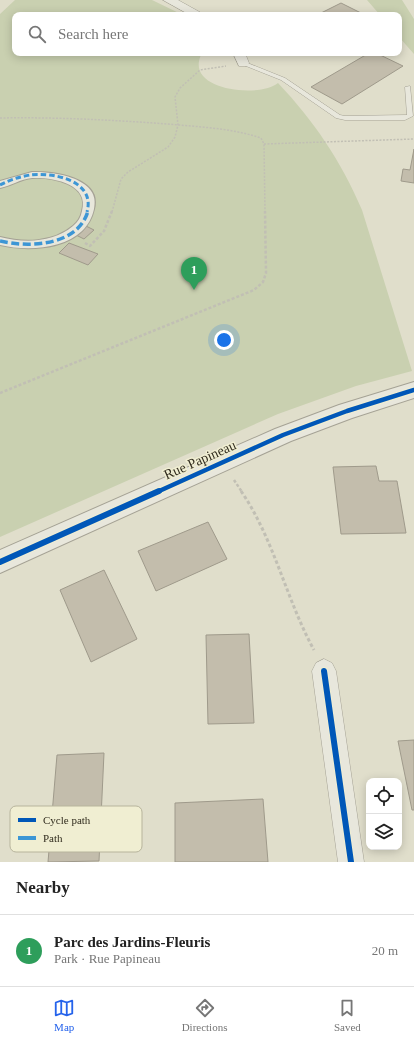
<!DOCTYPE html>
<meta charset="utf-8">
<style>
:root{--surface:#fff;--page:#f6f6f6;--text:#222;--muted:#767676;--line:#e0e0e0;--accent:#2563eb}
body{margin:0;font-family:Georgia,serif;background:var(--page);color:var(--text)}
.controls{position:absolute;right:12px;bottom:12px;display:grid;overflow:hidden;border-radius:8px;box-shadow:0 2px 10px #0003}
.controls button{width:36px;height:36px;display:grid;place-items:center;padding:0;border:0;border-bottom:1px solid var(--line);background:var(--surface);color:var(--text);font:20px sans-serif}
.you{position:absolute;left:224px;top:340px;width:14px;height:14px;margin:-10px;border:3px solid #fff;border-radius:50%;background:#1a73e8;box-shadow:0 0 0 6px #1a73e833}
.badge{display:grid;place-items:center;width:26px;height:26px;border-radius:50%;background:var(--accent);color:#fff;font-size:13px;font-weight:700}
.pin{position:absolute;translate:-50% -33px;filter:drop-shadow(0 1px 2px #0008)}
.pin::after{content:'';position:absolute;top:21px;width:14px;height:12px;background:inherit;clip-path:polygon(0 0,100% 0,50% 100%)}
.list{margin:0;padding:0;list-style:none}
h2{display:flex;justify-content:space-between;align-items:center;height:52px;margin:0;padding:0 16px;font-size:17px}
h2 small{font-size:13px;font-weight:400;color:var(--muted)}
.list li{display:grid;grid-template-columns:26px 1fr auto;gap:12px;align-items:center;box-sizing:border-box;height:72px;padding:0 16px;border-top:1px solid var(--line)}
.list b{display:block;font-size:15px;white-space:nowrap}
.list p{margin:0;font-size:13px;white-space:nowrap;color:var(--muted)}
.list em{font-size:13px;font-style:normal;color:var(--muted)}
.icon{flex:none;width:22px;height:22px;fill:none;stroke:currentColor;stroke-width:2;stroke-linecap:round;stroke-linejoin:round}
.map{position:relative;flex:none;width:414px;height:862px;overflow:hidden}
.search{position:absolute;background:var(--surface);box-shadow:0 2px 10px #0003;left:12px;right:12px;top:12px;height:44px;display:flex;align-items:center;gap:10px;box-sizing:border-box;padding:0 14px;border-radius:8px;color:var(--muted);font-size:15px}
.sheet{height:124px;background:var(--surface)}
nav{display:flex;justify-content:space-around;align-items:center;box-sizing:border-box;height:56px;border-top:1px solid var(--line);background:var(--surface);font-size:11px;color:var(--muted)}
nav a{display:grid;justify-items:center;gap:2px}
nav .on{color:var(--accent)}
.map>svg:first-child{display:block}
</style>
<div class="map">
<svg width="414" height="862" viewBox="0 0 414 862">
<rect width="100%" height="100%" fill="#e0decb"/>
<path fill="#c9d0b0" d="M15,0H152L183,15H15V53H202C182,90 258,99 278,83C314,121 341,161 362,210L412,371L356,386L278,414L0,537V14Z
M367,0H402L414,19V54L399,37V15H380Z"/>
<path fill="#c3bdac" stroke="#9f9a8b" d="M341,3L365,15H317Z
M369,53H376L403,66L342,104L311,87Z
M414,149V183L401,181L403,169L410,170Z
M84,225L94,230L84,239L74,234Z
M69,243L98,254L88,265L59,253Z
M376,466L379,481H397L406,533L341,534L333,467Z
M208,522L227,559L156,591L138,551Z
M104,570L137,639L91,662L60,590Z
M249,634L254,723L208,724L206,635Z
M414,740V810H412L398,741Z
M104,753L99,861L48,862L57,755Z
M263,799L268,862H175V803Z"/>
<g fill="none" stroke-linecap="round" stroke-linejoin="round">
<g stroke="#a5a295" stroke-width="1">
<path id="service" d="M241,62H245L285,78L340,115L345,116L407,115L405,87L410,86L413,116L405,120H345L336,118L281,80L241,64Z"/>
</g>
<g stroke="#a5a295" stroke-width="2">
<path id="pedestrian" d="M32,172C53,171 102,178 94,209C92,218 88,225 82,231C62,250 25,251 0,245V237C24,243 53,243 73,226C78,222 81,217 82,211C90,183 51,177 32,178C20,179 11,186 0,188V181Z"/>
</g>
<g stroke="#a5a295" stroke-width="1">
<path id="minor" d="M163,0H178L205,15H190Z
M233,53H245L249,63L247,66H239Z
M324,659L332,663L336,671L364,862H338L312,671L316,663Z"/>
</g>
<g stroke="#a5a295" stroke-width="2">
<path id="tertiary" d="M414,382V398L352,418L291,441L0,573V550L275,429L339,405Z"/>
</g>
<path stroke="#c1bfb4" stroke-width="1.5" stroke-dasharray="2 1.5" stroke-linecap="butt" d="M0,118C56,117 112,120 168,124C199,127 231,128 261,138L264,144L265,212
M264,144L414,139
M112,212L121,179L128,172L168,147L175,137L178,125L175,97L180,88L200,70L226,66"/>
<path stroke="#c1bfb4" stroke-width="2.5" stroke-dasharray="3 2" stroke-linecap="butt" d="M85,243L90,246L104,231L112,211
M0,393L254,290L263,282L266,273L265,211
M234,480L242,492"/>
<path stroke="#c1bfb4" stroke-width="3" stroke-dasharray="3.5 2.5" stroke-linecap="butt" d="M241,491C274,539 286,599 314,650"/>
<use href="#service" fill="#e8e7dc" fill-rule="evenodd"/>
<use href="#pedestrian" fill="#e8e7dc" fill-rule="evenodd"/>
<use href="#minor" fill="#e8e7dc" fill-rule="evenodd"/>
<use href="#tertiary" fill="#e8e7dc" fill-rule="evenodd"/>
<path stroke="#3d96d5" stroke-width="3" stroke-dasharray="5.5 3" stroke-linecap="butt" d="M0,185C9,180 19,177 30,175C52,172 96,180 87,212"/>
<path stroke="#3d96d5" stroke-width="3.5" stroke-dasharray="8 3.5" stroke-linecap="butt" d="M0,241C29,248 78,246 88,211"/>
<g stroke="#f0eed2" stroke-width="7">
<path id="cycleway-far1" d="M157,492L283,435L347,411L414,390"/>
</g>
<g stroke="#f0eed2" stroke-width="8">
<path id="cycleway" d="M0,562L159,491
M324,671L351,862"/>
</g>
<use href="#cycleway-far1" stroke="#0057b8" stroke-width="4.5"/>
<use href="#cycleway" stroke="#0057b8" stroke-width="6"/>
</g>
<g text-anchor="middle" dominant-baseline="central" stroke-width="3" stroke-linejoin="round" paint-order="stroke">
<g font-size="14" fill="#312c1e" stroke="#f0eed2">
<text transform="translate(200 460) rotate(-24)">Rue Papineau</text>
</g>
</g>
<rect x="10" y="806" width="132" height="46" rx="6" fill="#f0eed2" stroke="#b7b49c" stroke-width="1"/>
<rect x="18" y="818" width="18" height="4" fill="#0057b8"/>
<rect x="18" y="836" width="18" height="4" fill="#3d96d5"/>
<g font-size="11" fill="#312c1e">
<text x="43" y="824">Cycle path</text>
<text x="43" y="842">Path</text>
</g>
</svg>
<div class="controls">
<button><svg class="icon" aria-label="locate" viewBox="0 0 24 24"><circle cx="12" cy="12" r="6"/><path d="M12 2v4M12 18v4M2 12h4M18 12h4"/></svg></button>
<button><svg class="icon" aria-label="layers" viewBox="0 0 24 24"><path d="M12 4l9 5-9 5-9-5zM3 14l9 5 9-5"/></svg></button>
</div>
<div class="you"></div>
<div class="pin badge" style="left:194px;top:290px;background:#2e9e5b">1</div>
<div class="search"><svg class="icon" aria-label="search" viewBox="0 0 24 24"><circle cx="10" cy="10" r="6"/><path d="M15 15l6 6"/></svg>Search here</div>
</div>
<section class="sheet">
<h2>Nearby<small></small></h2>
<ul class="list">
<li><span class="badge" style="background:#2e9e5b">1</span><div><b>Parc des Jardins-Fleuris</b><p>Park · Rue Papineau</p></div><em>20 m</em></li>
</ul>
</section>
<nav>
<a class="on"><svg class="icon" aria-label="map" viewBox="0 0 24 24"><path d="M3 6l6-2 6 2 6-2v14l-6 2-6-2-6 2zM9 4v14M15 6v14"/></svg>Map</a>
<a><svg class="icon" aria-label="directions" viewBox="0 0 24 24"><path d="M12 3l9 9-9 9-9-9zM9 14v-3h6M13 9l2 2-2 2"/></svg>Directions</a>
<a><svg class="icon" aria-label="saved" viewBox="0 0 24 24"><path d="M7 4h10v16l-5-4-5 4z"/></svg>Saved</a>
</nav>
